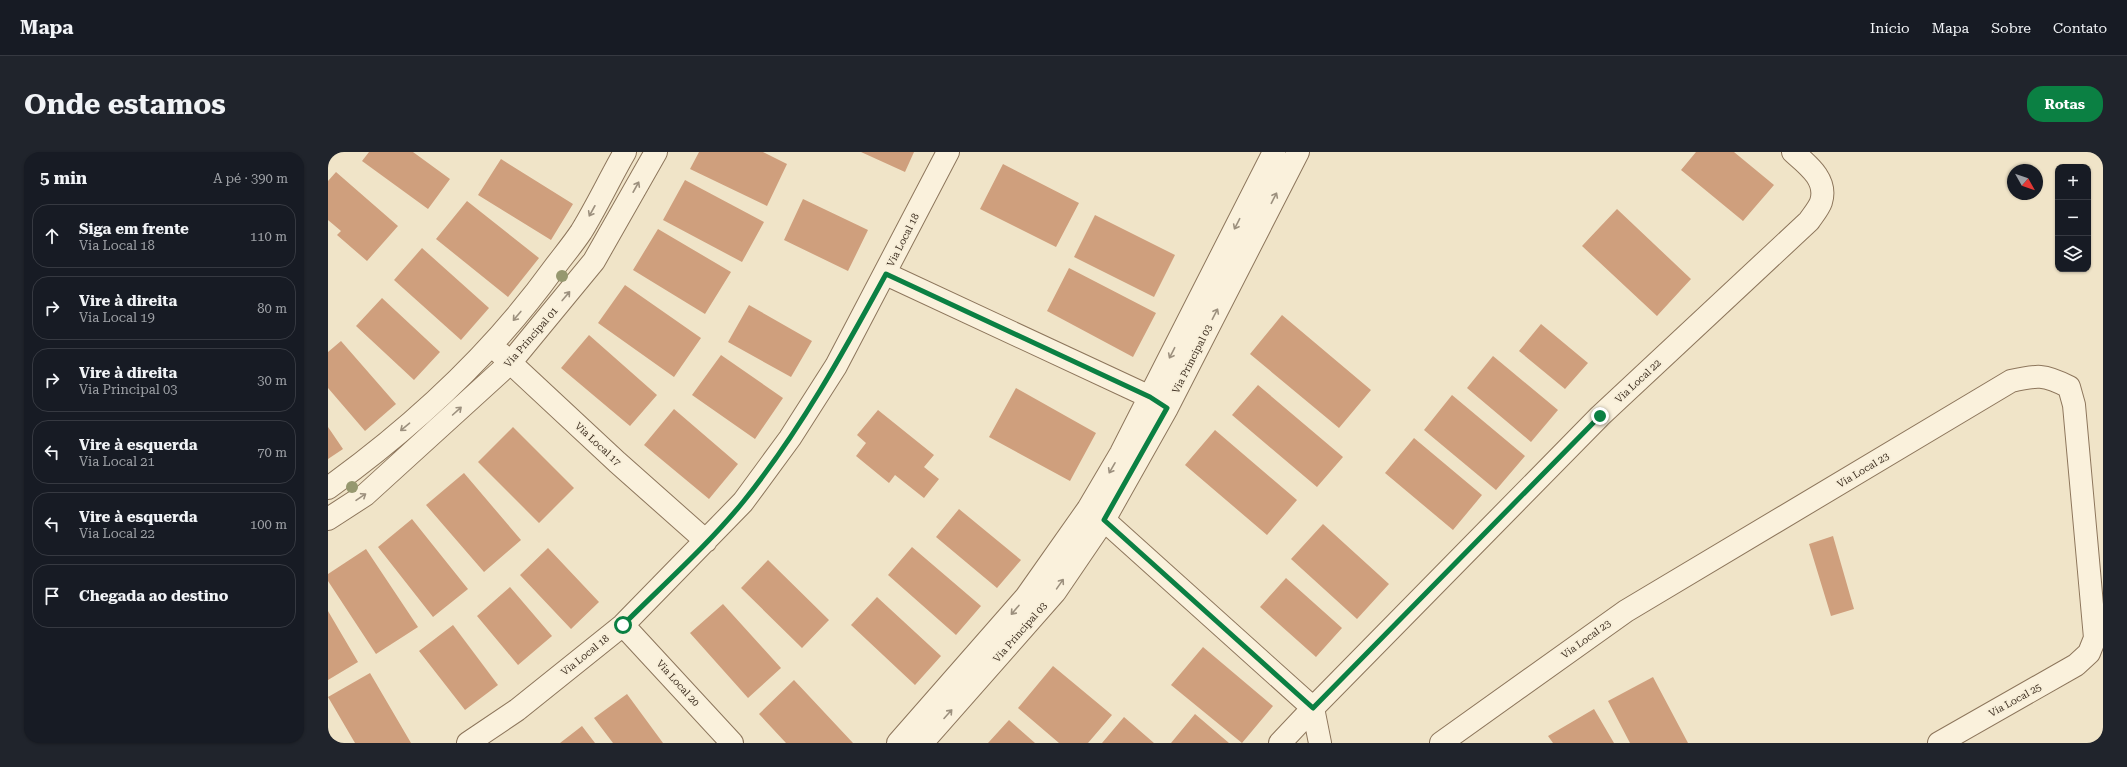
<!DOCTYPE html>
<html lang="pt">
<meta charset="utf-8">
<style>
:root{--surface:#171b24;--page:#20242c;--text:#f1f3f6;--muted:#9ea1a6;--line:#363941;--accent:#0b8043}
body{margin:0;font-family:"Roboto Serif",serif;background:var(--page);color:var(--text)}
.controls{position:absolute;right:12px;top:12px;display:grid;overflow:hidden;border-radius:8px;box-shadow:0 1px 3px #0004}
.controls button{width:36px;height:36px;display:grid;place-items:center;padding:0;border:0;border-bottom:1px solid var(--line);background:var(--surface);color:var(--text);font:20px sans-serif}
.compass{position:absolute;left:1679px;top:12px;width:36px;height:36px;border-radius:50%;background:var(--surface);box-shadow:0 1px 3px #0004;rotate:130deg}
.stop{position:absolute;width:12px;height:12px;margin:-9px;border:3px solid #0b8043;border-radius:50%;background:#fff}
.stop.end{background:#0b8043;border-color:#fff;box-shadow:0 1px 4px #0008}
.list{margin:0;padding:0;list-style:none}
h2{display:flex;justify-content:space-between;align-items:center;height:52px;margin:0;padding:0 16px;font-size:17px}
h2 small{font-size:13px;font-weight:400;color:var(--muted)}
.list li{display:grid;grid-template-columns:26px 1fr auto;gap:12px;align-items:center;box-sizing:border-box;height:64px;margin:0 8px 8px;padding:0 8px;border:1px solid var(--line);border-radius:16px}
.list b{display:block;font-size:15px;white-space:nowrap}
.list p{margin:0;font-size:13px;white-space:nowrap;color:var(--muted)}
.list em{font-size:13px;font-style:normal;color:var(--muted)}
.icon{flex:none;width:22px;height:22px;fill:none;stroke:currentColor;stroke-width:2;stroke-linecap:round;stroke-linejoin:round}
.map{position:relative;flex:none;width:1775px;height:591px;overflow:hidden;border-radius:16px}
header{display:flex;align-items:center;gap:24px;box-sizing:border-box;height:56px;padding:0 20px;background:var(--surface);border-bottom:1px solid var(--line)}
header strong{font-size:19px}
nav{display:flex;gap:22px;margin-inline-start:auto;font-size:14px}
.intro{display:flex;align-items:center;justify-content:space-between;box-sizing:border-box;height:96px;padding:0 24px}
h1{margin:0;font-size:28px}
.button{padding:10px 18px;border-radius:16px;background:var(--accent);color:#fff;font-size:14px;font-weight:700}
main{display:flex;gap:24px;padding:0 24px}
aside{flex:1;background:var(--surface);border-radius:16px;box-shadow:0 1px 3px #0004}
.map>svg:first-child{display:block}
</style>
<header>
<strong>Mapa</strong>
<nav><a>Início</a><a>Mapa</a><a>Sobre</a><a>Contato</a></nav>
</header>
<div class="intro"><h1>Onde estamos</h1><a class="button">Rotas</a></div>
<main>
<aside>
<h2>5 min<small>A pé · 390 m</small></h2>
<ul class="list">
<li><svg class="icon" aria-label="ahead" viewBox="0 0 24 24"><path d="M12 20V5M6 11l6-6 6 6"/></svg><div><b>Siga em frente</b><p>Via Local 18</p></div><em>110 m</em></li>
<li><svg class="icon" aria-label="right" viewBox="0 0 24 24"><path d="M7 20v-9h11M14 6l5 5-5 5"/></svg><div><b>Vire à direita</b><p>Via Local 19</p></div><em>80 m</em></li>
<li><svg class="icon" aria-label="right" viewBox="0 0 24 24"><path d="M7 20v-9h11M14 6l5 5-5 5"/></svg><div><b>Vire à direita</b><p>Via Principal 03</p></div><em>30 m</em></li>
<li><svg class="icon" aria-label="left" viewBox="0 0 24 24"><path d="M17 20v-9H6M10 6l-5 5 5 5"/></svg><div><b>Vire à esquerda</b><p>Via Local 21</p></div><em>70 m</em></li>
<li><svg class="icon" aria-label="left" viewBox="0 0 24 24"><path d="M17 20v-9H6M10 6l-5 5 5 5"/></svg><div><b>Vire à esquerda</b><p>Via Local 22</p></div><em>100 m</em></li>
<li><svg class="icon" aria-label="arrive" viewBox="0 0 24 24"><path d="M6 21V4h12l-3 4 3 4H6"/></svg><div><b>Chegada ao destino</b></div></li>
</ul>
</aside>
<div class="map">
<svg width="1775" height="591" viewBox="0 0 1775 591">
<rect width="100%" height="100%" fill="#f0e4c8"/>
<path fill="#cf9f7d" d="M41,0H85L122,27L100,57L34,9Z
M371,0H435L459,12L439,54L362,17Z
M533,0H586L577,20Z
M1368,0H1406L1446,33L1415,69L1353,18Z
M173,7L245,52L223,88L150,43Z
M675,12L751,51L728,95L652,57Z
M8,20L70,74L39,109L9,83L13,79L0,68V29Z
M357,28L436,70L414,110L335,68Z
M475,47L540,78L520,119L456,88Z
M139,49L211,106L180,145L108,87Z
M1289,57L1363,127L1329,164L1254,94Z
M767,63L847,103L826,145L746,105Z
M330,77L403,120L377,162L305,118Z
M94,96L161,156L133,188L66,128Z
M741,116L828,161L805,205L719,159Z
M297,133L373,186L346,225L270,171Z
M54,146L112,200L86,228L28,174Z
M421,153L484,189L463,225L400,190Z
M954,163L1043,238L1011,276L922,202Z
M1213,172L1260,211L1237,237L1191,199Z
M261,183L329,243L302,274L233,216Z
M13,189L68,252L37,279L0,236V200Z
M393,203L455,246L427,287L364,243Z
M1165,204L1230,258L1203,290L1139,236Z
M930,233L1015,305L989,335L904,263Z
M688,236L768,281L742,329L661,285Z
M1124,243L1197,304L1168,338L1096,278Z
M346,257L410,312L381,347L316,293Z
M550,258L606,303L596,315L611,327L596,346L567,323L561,331L528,304L538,291L529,283Z
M0,275L15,297L0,307Z
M185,275L246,336L211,371L150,310Z
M887,278L969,348L939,383L857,313Z
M1086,286L1154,343L1125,378L1057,321Z
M136,321L193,388L156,420L98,353Z
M631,357L693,408L669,436L608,385Z
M84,367L140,437L105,465L50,395Z
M995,372L1061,432L1029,467L963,407Z
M1505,384L1526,457L1503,464L1481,392Z
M584,395L653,454L628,483L560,423Z
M220,396L271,450L243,477L192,423Z
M38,397L90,475L48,502L0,429V422Z
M440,408L501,468L474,496L413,436Z
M958,426L1014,476L988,505L932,455Z
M182,435L224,484L190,513L149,464Z
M549,445L613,504L587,533L523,473Z
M395,452L453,516L420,546L362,481Z
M0,459L30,510L0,528Z
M125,473L170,533L137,558L91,499Z
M875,495L945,554L914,591L843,533Z
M725,514L784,563L760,591H731L690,556Z
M42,521L83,591H27L0,545Z
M1325,525L1360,591H1302L1280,549Z
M466,528L525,591H458L431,562Z
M299,542L335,591H285L266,566Z
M1266,557L1286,591H1225L1220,584Z
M867,562L901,591H843Z
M796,565L826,591H774Z
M681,568L707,591H660Z
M254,574L267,591H232Z"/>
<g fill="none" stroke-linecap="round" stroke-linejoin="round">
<g stroke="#8d765c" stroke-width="24">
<path id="minor" d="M558,122L822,245L835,254
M172,201L289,310L378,389
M0,336C86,274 164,202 226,116C235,104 245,92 253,80C269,54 282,26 297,0
M764,360L776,368L985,556L992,591
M0,367L37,343L182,211L266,109L328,0
M295,473L404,591
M140,591L189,558L295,473L415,350L462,286L508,214L620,0
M570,591L698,445L760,357L793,301L946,0
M594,591L727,440L776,368L839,256L970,0
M952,591L985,556L1272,264L1481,69C1485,63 1491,56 1493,50C1500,28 1480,13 1465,0
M1113,591L1298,459L1683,229C1709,223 1716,222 1741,235L1746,253L1767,486L1761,501L1748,513L1611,591"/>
</g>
<use href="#minor" stroke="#faf1dc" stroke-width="22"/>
</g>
<g fill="#96986f">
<circle cx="234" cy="124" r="6"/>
<circle cx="24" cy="335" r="6"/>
</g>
<defs><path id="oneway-shaft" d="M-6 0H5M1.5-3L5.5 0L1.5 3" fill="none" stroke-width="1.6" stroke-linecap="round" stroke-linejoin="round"/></defs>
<g stroke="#9c907e">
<use href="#oneway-shaft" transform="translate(308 35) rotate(-61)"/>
<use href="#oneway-shaft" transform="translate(946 46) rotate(-63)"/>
<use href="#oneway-shaft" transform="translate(264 59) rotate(119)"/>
<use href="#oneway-shaft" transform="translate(909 72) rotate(117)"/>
<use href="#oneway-shaft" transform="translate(238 144) rotate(-50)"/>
<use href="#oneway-shaft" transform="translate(887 162) rotate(-63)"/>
<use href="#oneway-shaft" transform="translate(189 164) rotate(130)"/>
<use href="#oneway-shaft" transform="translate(844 201) rotate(117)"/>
<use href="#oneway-shaft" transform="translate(129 259) rotate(-42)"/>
<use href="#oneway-shaft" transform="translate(77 275) rotate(140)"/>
<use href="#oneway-shaft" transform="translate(784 316) rotate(120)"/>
<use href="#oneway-shaft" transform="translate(33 345) rotate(-34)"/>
<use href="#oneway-shaft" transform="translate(732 432) rotate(-55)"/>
<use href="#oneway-shaft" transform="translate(687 458) rotate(131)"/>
<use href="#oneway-shaft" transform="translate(620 562) rotate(-48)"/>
</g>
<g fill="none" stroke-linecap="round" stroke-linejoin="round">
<path stroke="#0b8043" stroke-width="5" d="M295,473C335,433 379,394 415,350C472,279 515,201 558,122L822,245L839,256L776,368L985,556L1272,264"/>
</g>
<g text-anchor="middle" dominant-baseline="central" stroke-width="3.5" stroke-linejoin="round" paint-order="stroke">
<g font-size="10" fill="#3d2e20" stroke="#f7eed8">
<text transform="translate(575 88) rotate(-63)">Via Local 18</text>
<text transform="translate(203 185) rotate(-49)">Via Principal 01</text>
<text transform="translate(864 207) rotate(-63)">Via Principal 03</text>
<text transform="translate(1310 229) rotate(-43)">Via Local 22</text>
<text transform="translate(270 292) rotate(43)">Via Local 17</text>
<text transform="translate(1535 318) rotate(-31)">Via Local 23</text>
<text transform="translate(692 480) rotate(-49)">Via Principal 03</text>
<text transform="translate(1258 487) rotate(-36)">Via Local 23</text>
<text transform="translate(257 503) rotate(-39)">Via Local 18</text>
<text transform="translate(350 531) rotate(48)">Via Local 20</text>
<text transform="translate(1687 548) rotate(-29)">Via Local 25</text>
</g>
</g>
</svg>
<div class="controls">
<button>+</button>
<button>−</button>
<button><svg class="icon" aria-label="layers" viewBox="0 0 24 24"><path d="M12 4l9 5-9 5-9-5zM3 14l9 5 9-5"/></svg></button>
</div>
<svg class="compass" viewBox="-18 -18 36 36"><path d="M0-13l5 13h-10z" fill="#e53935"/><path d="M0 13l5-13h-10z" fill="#9ea1a6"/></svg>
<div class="stop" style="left:295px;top:473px"></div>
<div class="stop end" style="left:1272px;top:264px"></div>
</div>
</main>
